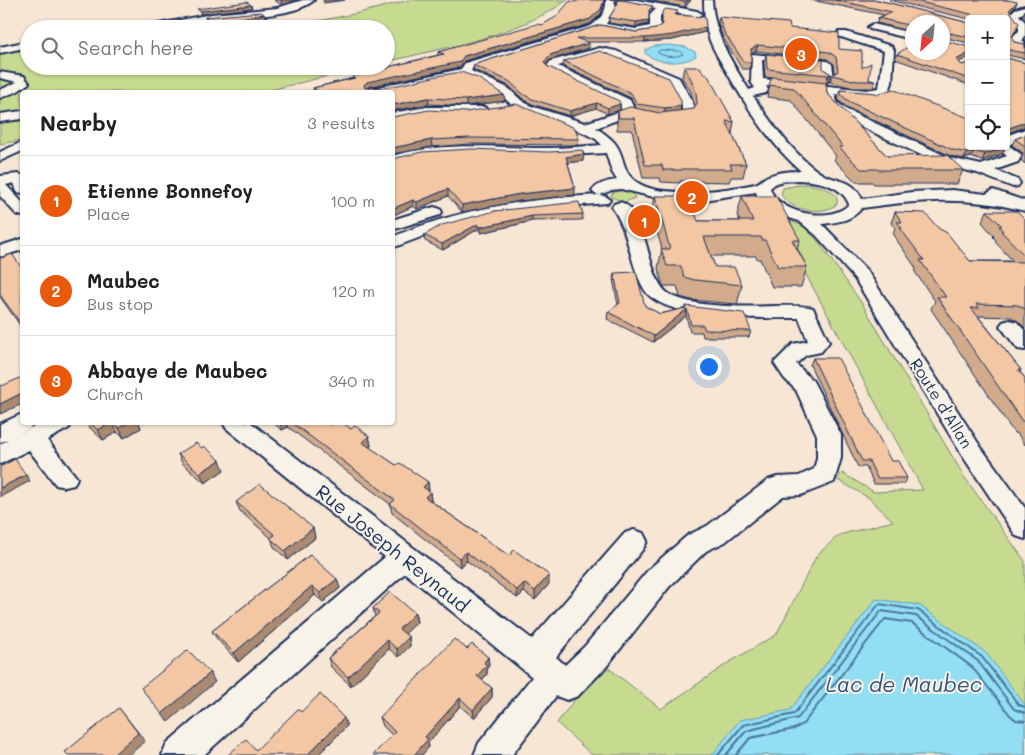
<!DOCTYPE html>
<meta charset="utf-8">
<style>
:root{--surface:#fff;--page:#f2f2f2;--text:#202124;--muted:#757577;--line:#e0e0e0;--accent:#ea580c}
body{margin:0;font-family:Mali,sans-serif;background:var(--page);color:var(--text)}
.controls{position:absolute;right:15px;top:15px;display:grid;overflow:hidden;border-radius:5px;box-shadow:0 1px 4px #0004}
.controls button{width:45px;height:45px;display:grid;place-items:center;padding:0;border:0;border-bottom:1px solid var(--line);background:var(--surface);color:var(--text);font:25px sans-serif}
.compass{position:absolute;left:905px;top:15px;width:45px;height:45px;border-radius:50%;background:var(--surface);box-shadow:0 1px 4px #0004;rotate:207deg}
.you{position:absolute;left:708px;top:366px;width:18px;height:18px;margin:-12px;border:4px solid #fff;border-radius:50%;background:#1a73e8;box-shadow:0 0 0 8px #1a73e833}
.badge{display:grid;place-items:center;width:32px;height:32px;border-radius:50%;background:var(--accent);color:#fff;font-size:16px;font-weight:700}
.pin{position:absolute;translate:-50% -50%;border:2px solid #fff;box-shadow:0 1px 5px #0006}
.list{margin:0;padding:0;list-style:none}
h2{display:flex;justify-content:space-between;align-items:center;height:65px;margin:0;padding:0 20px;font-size:21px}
h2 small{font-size:16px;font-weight:400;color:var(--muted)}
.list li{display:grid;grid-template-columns:32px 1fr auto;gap:15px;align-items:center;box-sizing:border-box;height:90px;padding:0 20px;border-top:1px solid var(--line)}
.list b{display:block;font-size:19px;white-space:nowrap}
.list p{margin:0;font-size:16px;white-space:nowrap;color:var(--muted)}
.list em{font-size:16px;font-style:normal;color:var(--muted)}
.icon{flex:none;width:28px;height:28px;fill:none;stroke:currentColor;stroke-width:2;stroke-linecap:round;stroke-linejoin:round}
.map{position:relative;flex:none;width:1025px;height:755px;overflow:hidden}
.search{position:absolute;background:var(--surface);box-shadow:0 1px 4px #0004;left:20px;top:20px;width:375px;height:55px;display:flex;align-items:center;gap:12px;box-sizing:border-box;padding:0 18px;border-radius:28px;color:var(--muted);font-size:19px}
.panel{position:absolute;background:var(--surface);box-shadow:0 1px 4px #0004;left:20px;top:90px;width:375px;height:335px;border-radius:5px}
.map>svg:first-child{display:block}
</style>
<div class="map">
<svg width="1025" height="755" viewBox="0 0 1025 755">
<rect width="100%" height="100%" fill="#f6e6d3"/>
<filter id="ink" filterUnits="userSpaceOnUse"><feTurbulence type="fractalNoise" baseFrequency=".02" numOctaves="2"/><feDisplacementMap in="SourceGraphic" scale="10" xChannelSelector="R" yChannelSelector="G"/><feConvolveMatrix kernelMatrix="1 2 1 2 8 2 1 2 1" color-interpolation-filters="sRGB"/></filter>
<g filter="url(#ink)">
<path fill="#c7db90" stroke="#718577" d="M409,0H568C513,37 450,46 386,62V29H276L359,13Z
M29,50V66H369L262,92H22V140L0,144V52Z
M804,184C815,185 841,189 837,204C822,216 792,211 781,195L783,188Z
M621,190L632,192L635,198L624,202L611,197L612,193Z
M773,214L803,226L818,241L863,305L965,478L1025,561V755H592L557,723L602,663L661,709L728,663L776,635L817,555L839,535L893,521L869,498L836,479L842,473L874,492L923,490Z"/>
<path fill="#92def2" stroke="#6298b7" d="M668,45L686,47L695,52L696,56C682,65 657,64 645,53V50L654,46Z
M876,599L919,605L986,653L1025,705V755H712L740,720L790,710Z"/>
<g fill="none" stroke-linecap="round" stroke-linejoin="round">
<path stroke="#4b7599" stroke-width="1" d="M660,50L679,51L683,54C675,58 666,57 658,53Z"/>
<path stroke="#4b7599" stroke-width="2" d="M718,755L743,725L794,714L879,604L918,610L982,657L1019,705L1025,707
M726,755L746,731L798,718L881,611L916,616L978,661L1014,709L1025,713
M736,755L750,738L794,729L803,724L885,619L912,623L972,667L1010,715L1016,720L1025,721"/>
<g stroke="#1b2f5e" stroke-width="4">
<path id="minor" d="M303,0H314C296,17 238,17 213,20C189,23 167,29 143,29L148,26L212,14L277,8Z
M606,0H614L616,8L606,24L636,29L650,26V15L656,9L622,3L618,0H636L697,11L702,14L697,17L665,11L660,16V27L655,32L636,35L600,28L473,67L471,71L508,88L522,101L531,106L585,123L622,111L620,105L546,67L551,61L600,48L616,51L679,78L694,105V116C682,130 645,119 630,118C620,117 605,125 596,128C604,133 614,140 618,148C626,163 622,172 638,183C662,199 727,190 755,184C760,183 763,178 768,176C778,172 790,171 801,171C771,145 749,110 729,76C722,63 714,52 709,38C705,26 704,13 704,0H712C714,35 731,61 749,90L755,88L751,82L752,54L827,61L832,64L834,78L828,81L822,78V67L762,60L763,79L866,90L879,88L884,51L838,36V32H846L891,46L894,50L892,83L888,93L878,97L866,98L766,86L768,90L766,93L753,96C769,120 798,161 824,175C839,182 853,179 862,199L912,192L952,190L986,194L993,190L1025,201V211C966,196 921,200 862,208C851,221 838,222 822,224L868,272L980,446L1025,508V539L1016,536L964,458L855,279L816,235L799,221L783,216L769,210L759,201L756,192L697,201L662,199L621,189L612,190L600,195L607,197L610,200L607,203L546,208L495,215L450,226L392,248V237C460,208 527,199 600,195L595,194L592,191C598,183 608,181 617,180L612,172L606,153L549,156L471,153L422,156L392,164V156C447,141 493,148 548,148C566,148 584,146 602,145L596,139L576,129L523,112L514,107L500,94L464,76L385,92H366L368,89L461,69L465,63L591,26C600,19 607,12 606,0ZM600,54L609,56L670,82L682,105V113C666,116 650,117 635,111L630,100L558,66ZM798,180C817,181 841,184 849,204C832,224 777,214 770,188L776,183L784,181Z
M1025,6V12L1019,15L1025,22V36L1022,41L1025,42V48L1012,45L1011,43L1014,35L1019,31V27L1009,15L1015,9Z
M873,24L912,33V39L870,29L868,27Z
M29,41V47L0,53V47Z
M0,72L24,76L29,83L18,91L0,98V90L17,82L0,78Z
M831,94L835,95L837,102L847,110L950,158L981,165L1007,156L994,146H1006V136L1025,129V138L1008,145L1022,155L1018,162L995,170L1018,180L1020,183L1018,186L1013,187L977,173L940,164L839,116L825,103L827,95Z
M484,107L490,111L488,114L427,115L392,121V113L427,107Z
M22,111V119L0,122V114Z
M22,142V151L0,161V152Z
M18,174L22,175V193L17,192L14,183L6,185L22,202V216L16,214L0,196V176Z
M620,202C649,209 645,279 669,294C691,308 748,307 775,306C787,306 801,305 813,308L829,342L821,352L806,355L796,364L813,381L841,435V458L834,482L801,495L783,496L725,542L706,551L669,587L606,667L578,696L567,700L556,696L512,755H474L479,743L532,677L405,573L204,755H162L167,743L385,557L226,428L223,422H250L532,639L625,533L634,530L643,533L647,541L643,549L556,657L565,665L584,647L649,569L688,535L707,526L768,480L777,477L799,476L814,469L817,458V435L796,390L784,378L774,363L793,344L808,341L799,318C765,318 663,322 644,289C629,263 630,233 612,207L614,204Z
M434,207L440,209L442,212L440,215L392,230V220Z
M22,239V250L0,257V246Z
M1010,320L1017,322L1025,331V350L1018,349L1000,326L1003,322Z
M22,414V422H33L30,428L9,440L41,422H72L69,428L47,440L77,478L74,485L65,487L56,485L29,450L0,464V444L8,440L0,442V424Z"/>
</g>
<use href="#minor" fill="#f7f3e8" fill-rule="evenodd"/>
</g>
<path fill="#d1ab8c" stroke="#1b2f5e" d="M274,0H297L282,5Z
M616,0H622L652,10L649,14L648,24L636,27L609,23V18L617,5Z
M647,0H691L685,7Z
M811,0H878L969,23V43L942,37L912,22V32L877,23L878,18L884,15Z
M889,0H1008L1015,7L1010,12L1017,28L1012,38L1014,42L1025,44V59L1007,55V58L1025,63V128L1024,127L1007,134L1006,140V19H969Z
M1025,10V20L1022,16Z
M264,14L265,20L211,29L207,23L205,17Z
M601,14L590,24L464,61L460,67L368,87L367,88L504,95L505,101L466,106L429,104L392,92H314L313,88L353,78V76L388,68V67L438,55V52L542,25Z
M678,15L705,32L672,40L644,42H587L589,48L550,60L546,64L547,66L620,104V110L608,114L596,108L570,116L532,104L523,99L509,86L474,70L473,65L600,25L636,32L656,29L662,24Z
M719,17L790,28L839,49L862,68L869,80L875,81L873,88H854L830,82L832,75L835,73L834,64L827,59L756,51L751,55V63L749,69H742L723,38L718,23Z
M766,54L823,69L831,74L828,83L826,84L827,93L887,156L963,170L957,184H874L872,182H856L834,160L836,156L791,100L767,97L772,78L765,77L764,62Z
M897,54L959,62L962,65L969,63V85L895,59Z
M564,61L681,106L680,111L695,109L694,103L690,90L682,78L684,67L704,74L734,122L732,134L746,164L743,177H731L729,182L680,181V183L661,182L660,178H643L632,130H617V123L618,111L636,108L631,98L563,66Z
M840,90L876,95L969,146L1005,148L1002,154L982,161L971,157L964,159L951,156L848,108L839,101L838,96Z
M392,117L579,139L578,145L470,144L432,147L392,154Z
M1025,135V164L1021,160L1023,153L1012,145L1015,139Z
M392,159L583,161L568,163L575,195L520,201L462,212L448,196L417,209L413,206L392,216Z
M655,196L698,221H740L737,215L742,196L800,240L797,248L807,267L801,287H772L760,259H757L756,256H711L715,267L742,285L737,304L691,300L680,297L677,286H663L658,268L662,249L652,214Z
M495,211L583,214L582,220L532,221L481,233L478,229L443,250L425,241L424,235Z
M987,211L1025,219V328L1018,321L1011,317L978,316L1021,370L1020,372L1025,378V445L1017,433H1014L931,309L935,301L915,272L916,268L896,239V238L893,233L895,228L891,223L895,212L938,228L970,261H1013L995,242L996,240L993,237L994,236L982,222Z
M0,256L1,258L22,268V328L0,297Z
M614,273L645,306L660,314L686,308V306L751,331L749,337H703L702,332H690L686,316L653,342L607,319L608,312L618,305L613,279Z
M813,358L891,461L907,478L903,484H874L866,467H858L810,365Z
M86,422H140L139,423L141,428L124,438L117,432L103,440L88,426Z
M272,422H326L330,425L351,429L369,436L371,446L369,447L396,465L428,482L429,491L430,492L431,501L549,584L535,600L524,592L517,598L467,561L460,567L392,513L390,504L288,427L282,430Z
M178,454L224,470L205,483L182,463Z
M236,502L313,528L315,538L288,560L274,547L271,538L240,511Z
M310,555L340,588L323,602L315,595L238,662L217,639L212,631Z
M373,608L415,613L417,622L405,634L409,637L410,646L399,657L389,649L351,686L331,667L328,658L375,616Z
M467,649L488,657L489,666L487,668V674L482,680L492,688V697L474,718L460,706L428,743L429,747L392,735L383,726L380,717Z"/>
<path fill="#aa8b72" stroke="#1b2f5e" d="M281,0H297L282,5Z
M323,0H345L324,3Z
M604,0H605L601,14L590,24L464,61L460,67L368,87L364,91V85L367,82L464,56L590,19Z
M688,0H691L685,7L686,2Z
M1017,2L1015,7L1007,15L1009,10Z
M251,5L252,8L200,14V11Z
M653,6L652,10L648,15L649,10Z
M264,14L265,20L211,29L210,23Z
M649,20L648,24L636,27V22Z
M706,27L705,32L672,40L644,42L645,38Z
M589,43V48L550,60L544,67V62L550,55Z
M758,45L756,51L749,56L751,49Z
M969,53V57L954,65L956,60Z
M831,74L828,83L826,84L828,75Z
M504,95L505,101L466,106V100Z
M428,98L429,104L392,111V105Z
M597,103L596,108L570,116V111Z
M620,104V110L608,114V108Z
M681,106L680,111L664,113L665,108Z
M1025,122L1024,127L1006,134L1007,129Z
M431,140L432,147L392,154V148Z
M1005,148L1002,154L982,161L985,154Z
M974,151L971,157L964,159L967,153Z
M584,154L583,161L566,163V157Z
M575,188V195L520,201L462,212V205L520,194Z
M448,189V196L417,209V202Z
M413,200V206L392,216V209Z
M532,216V221L481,233V227Z
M478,224V229L443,250L442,244Z
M687,309L686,316L653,342L654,336Z
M22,393V404L0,414V404Z
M112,422L117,432L103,440L98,430Z
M129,422H140L139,423L141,428L124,438L119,428Z
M280,422H286L288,427L282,430Z
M369,436L371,446L364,451L362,442Z
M220,460L224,470L205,483L200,473Z
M26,475L30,481L0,497V488Z
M428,482L429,492L423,487Z
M430,492L431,502L425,497Z
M313,528L315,538L288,560L285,551Z
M466,552L467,561L460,567L459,558Z
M549,575V584L535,600V591Z
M337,579L340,588L323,602L320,593Z
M524,583V592L517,598V590Z
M312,586L315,595L238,662L234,653Z
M415,613L417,622L401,638L399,629Z
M409,637L410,646L399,657L397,649Z
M387,640L389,649L351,686L348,677Z
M488,657L489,666L487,668V674L478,684L477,676L484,663Z
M210,673L215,682L168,722L162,714Z
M492,688V697L474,718L473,710Z
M460,698V706L428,743L429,747L422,755H414L425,737Z
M119,708L145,741L129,755H113Z
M344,718L347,726L318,755H307Z"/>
<path fill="#f3c7a3" stroke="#1b2f5e" d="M579,0H604L601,9L590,19L464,56L460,62L367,82L364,85L365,88L389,87L437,76L461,72L478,78L504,95L466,100L428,98L392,105V92H320L313,88L355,78L353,76L389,68L388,67L444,54L438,52L537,24L542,25L556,17L570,1L576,2Z
M617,0H622L653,6L649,10V20L636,22L609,18L618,3Z
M673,0H688L686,2Z
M835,0H878L969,23V37L944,32L942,33V22H912V26L878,18L892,12Z
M911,0H1008L1017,2L1009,10L1019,23L1012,37L1014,42L1025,44V53L1009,50L1007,52V58L1025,63V122L1007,129V138H1006V19H972L971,14Z
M247,2L251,5L200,11L197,9Z
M666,9L678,11L675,15L705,17L706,27L673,35L645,38H576L589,43L550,55L544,62L547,66L619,101L620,104L608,108L597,103L570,111L532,99L523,94L509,81L473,65L600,25L636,32L656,29L662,24V12Z
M261,12L264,14L210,23L205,17Z
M719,17L789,23L790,28L839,33V49L862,51V68L871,63L869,80L875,81H857L832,75L838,71L836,57L829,52L758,45L751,49V63L744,62L724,32Z
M942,40L969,47V53L956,60L962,65L969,63V79L897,54L912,44V52H942Z
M600,51L669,78L681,100V106L665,108L637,104L631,93L564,61Z
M766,54L823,60V69L831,74L828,75L767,69Z
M684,67H700L704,74H707L734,122L726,121L746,164H730L732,169H682V170H663L662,165H645L634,118H619L618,111L630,107L660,113L694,109L697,103L696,92L691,79Z
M772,77L826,83L827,93L887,156L947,155L963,170H879L877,169H861L839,147H843L794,88L769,85Z
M892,89L969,118V146H1003L1005,148L985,154L974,151L967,153L953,150L850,102L841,95L840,90L876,93V95Z
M516,104L575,128L579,139L470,138L431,140L392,148V117L429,110L466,112Z
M1025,135V146L1015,139Z
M471,149L549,152L582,150L584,154L566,157L575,188L520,194L462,205L448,189L417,202L413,200L392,209V159L422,152Z
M655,196H689L698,221H753L742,196H776L800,240H792L807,267H778L765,240H762L761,237H704L715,267H734L742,285L695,280L684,277L681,266H667L661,249H670Z
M579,202L583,214L532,216L481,227L478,224L442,244L424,235L442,225L495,211Z
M987,211H1017L1025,219V256L1001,231H1003L999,226H1002Z
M895,212L925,213L938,228L947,233L970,261L1025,262V309L1018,305L976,304L979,308H971L1021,370H1018L1025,378V421H1022L937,297H946L920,260H924L900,228H902L897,222H902Z
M12,254L22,268V325L0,295V256L1,258Z
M636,272L645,306L660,314L686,308V306L744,313L751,331L705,330L703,325H691L687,309L654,336L608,312L620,303L614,273Z
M813,358H838L891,461H898L907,478H877L869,461H862Z
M22,377V393L0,404V384L2,386Z
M89,422H112L98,430Z
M112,422H129L119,428Z
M291,422H326L330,425L334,422H342L351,429L355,426L369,436L362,442L396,465L400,463L428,482L423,487L430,492L425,497L509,556L514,550L549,575L535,591L524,583L517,590L466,552L459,558L390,504L395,500Z
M196,443L202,448L204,446L220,460L200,473L178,454Z
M15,459L26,475L0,488V467Z
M260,484L313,528L285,551L270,538L275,535L236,502Z
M310,555L337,579L320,593L312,586L234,653L212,631Z
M390,592L415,613L399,629L409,637L397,649L387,640L348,677L328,658L379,613L373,608Z
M454,639L467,649L472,644L488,657L484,663L487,665L477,676L492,688L473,710L460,698L425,737L428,739L414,755H373L395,732L380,717Z
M188,650L210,673L162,714L141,688Z
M320,694L344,718L307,755H228L246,739L256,750L298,709L301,712Z
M119,708L138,733L113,755H68L65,752Z"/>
</g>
<g text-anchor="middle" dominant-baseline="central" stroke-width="4" stroke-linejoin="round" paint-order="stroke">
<g font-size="16" fill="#1b2f5e" stroke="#f7f3e8">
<text transform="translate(942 403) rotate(58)">Route d'Allan</text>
</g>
<g font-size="19" fill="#1b2f5e" stroke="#f7f3e8">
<text transform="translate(393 548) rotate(39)">Rue Joseph Reynaud</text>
</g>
<g font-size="21" font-style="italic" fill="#33527c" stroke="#f7f3e8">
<text x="904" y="683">Lac de Maubec</text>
</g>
</g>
</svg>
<div class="controls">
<button>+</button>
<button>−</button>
<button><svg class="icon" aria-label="locate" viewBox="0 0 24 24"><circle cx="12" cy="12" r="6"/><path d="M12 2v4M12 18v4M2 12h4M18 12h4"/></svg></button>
</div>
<svg class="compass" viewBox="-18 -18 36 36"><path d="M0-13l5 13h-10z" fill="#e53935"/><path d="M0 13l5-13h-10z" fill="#757577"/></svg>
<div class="you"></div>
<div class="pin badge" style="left:644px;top:221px">1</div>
<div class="pin badge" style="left:692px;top:197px">2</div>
<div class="pin badge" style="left:801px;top:54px">3</div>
<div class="search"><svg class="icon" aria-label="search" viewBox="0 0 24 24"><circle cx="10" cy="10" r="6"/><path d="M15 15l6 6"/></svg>Search here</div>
<section class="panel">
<h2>Nearby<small>3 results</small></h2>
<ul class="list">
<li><span class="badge">1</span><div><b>Etienne Bonnefoy</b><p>Place</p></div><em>100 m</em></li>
<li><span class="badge">2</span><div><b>Maubec</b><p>Bus stop</p></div><em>120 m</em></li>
<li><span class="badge">3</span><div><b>Abbaye de Maubec</b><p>Church</p></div><em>340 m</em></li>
</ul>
</section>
</div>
